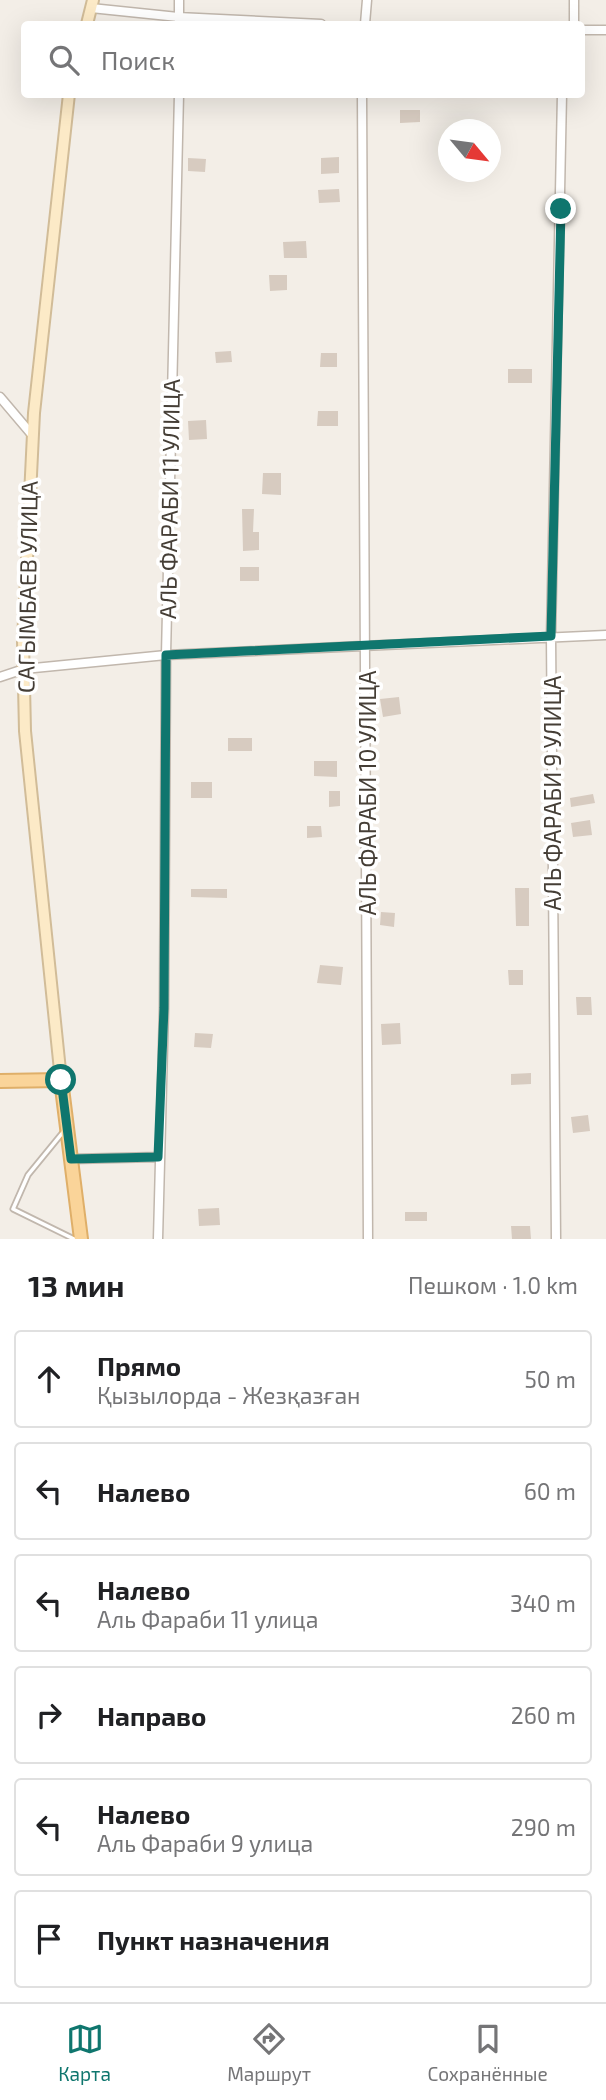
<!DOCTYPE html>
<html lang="ru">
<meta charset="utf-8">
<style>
:root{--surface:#fff;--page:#f6f6f6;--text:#202124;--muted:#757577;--line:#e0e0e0;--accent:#0f766e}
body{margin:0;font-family:"Exo 2",sans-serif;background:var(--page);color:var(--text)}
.compass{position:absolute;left:438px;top:119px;width:63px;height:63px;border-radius:50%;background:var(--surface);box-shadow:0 7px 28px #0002;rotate:119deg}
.stop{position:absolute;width:21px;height:21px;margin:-16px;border:5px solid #0f766e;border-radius:50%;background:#fff}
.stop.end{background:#0f766e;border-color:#fff;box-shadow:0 2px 7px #0008}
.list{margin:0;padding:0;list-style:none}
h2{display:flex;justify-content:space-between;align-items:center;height:91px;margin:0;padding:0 28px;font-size:30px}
h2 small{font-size:23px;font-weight:400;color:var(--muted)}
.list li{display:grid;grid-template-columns:46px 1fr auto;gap:21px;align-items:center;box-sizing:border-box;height:98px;margin:0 14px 14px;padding:0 14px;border:2px solid var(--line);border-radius:7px}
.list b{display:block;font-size:26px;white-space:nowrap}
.list p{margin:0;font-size:23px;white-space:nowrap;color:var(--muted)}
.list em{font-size:23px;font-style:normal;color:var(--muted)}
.icon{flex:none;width:38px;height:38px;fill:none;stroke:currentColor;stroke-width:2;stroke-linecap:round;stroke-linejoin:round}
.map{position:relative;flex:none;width:606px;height:1239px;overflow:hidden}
.search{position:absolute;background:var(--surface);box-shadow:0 7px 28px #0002;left:21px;right:21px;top:21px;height:77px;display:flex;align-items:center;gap:18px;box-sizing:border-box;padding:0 24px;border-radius:7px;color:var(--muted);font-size:26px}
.sheet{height:763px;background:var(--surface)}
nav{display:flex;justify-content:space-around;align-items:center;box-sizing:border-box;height:98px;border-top:2px solid var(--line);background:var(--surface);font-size:19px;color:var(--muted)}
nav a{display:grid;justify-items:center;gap:4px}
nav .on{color:var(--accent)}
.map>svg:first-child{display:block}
</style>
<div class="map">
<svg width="606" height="1239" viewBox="0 0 606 1239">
<rect width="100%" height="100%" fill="#f3eee7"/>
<path fill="#d7cbc0" d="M400,110H420V122L400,123Z
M339,157V173L321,174V158Z
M188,158L206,159L205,172L188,171Z
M339,189L340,202L319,203L318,190Z
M306,241L307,258H284L283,242Z
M269,275H287V290L270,291Z
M231,351L232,362L216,363L215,352Z
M321,353H337V367H320Z
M508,369H532V383H508Z
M318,411H338V426H317Z
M206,420L207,439L189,440L188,421Z
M263,473H281V495L262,494Z
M242,509H254L253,532H259V550L243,551Z
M240,567H259V581H240Z
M399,697L401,714L383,717L380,699Z
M228,738H252V751H228Z
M314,761H337V777L314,776Z
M191,782H212V798H191Z
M329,791H340V806L329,807Z
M593,794L595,803L571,807L570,798Z
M590,820L592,835L573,837L571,823Z
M307,826H321L322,837L307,838Z
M515,888H529V926H516Z
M191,889H227V898L191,897Z
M381,912L395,913L394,927L380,925Z
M320,965L343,967L341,985L317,983Z
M508,970H523V985H509Z
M576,997H591L592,1015H577Z
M400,1023L401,1044L382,1045L381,1024Z
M195,1033L213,1034L211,1048L194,1047Z
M531,1073V1084L511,1085V1074Z
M588,1115L590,1131L573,1133L571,1117Z
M219,1208L220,1225L199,1226L198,1209Z
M405,1212H427V1221H405Z
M511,1226H530L531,1239H512Z"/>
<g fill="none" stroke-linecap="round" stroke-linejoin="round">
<g stroke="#c1b7ad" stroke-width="7">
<path id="lane" d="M64,1131L28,1175L13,1209L74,1239"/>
</g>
<g stroke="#c1b7ad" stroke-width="11">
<path id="street" d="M179,0V24
M91,8L178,17L321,24
M365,24L367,0
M574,24V0
M582,30H606
M362,94L368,1239
M0,397L33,436
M0,677L24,669L166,655L606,635
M71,1159L158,1157
M158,1239L164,1008L166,655L179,94
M556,1239L551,636L562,94"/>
</g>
<g stroke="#d1bc98" stroke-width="14">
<path id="secondary" d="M87,24L93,0
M61,1080L25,731L23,641L34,413L69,94"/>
</g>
<g stroke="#dfaf69" stroke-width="16">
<path id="primary" d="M0,1081L61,1080L81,1239"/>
</g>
<use href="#lane" stroke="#fff" stroke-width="3.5"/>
<use href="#street" stroke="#fff" stroke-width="8"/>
<use href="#secondary" stroke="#fceac7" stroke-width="10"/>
<use href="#primary" stroke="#fad499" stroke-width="12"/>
</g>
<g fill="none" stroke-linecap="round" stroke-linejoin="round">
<path stroke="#0f766e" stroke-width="9" d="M61,1080L71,1159L158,1157L164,1008L166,655L551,636L561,209"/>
</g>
<g text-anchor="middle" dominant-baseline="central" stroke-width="7" stroke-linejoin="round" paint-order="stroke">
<g font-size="23" fill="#453e36" stroke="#fff">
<text transform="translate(169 499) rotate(-89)">АЛЬ ФАРАБИ 11 УЛИЦА</text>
<text transform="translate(27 587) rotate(-89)">САГЫМБАЕВ УЛИЦА</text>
<text transform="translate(367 793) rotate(-90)">АЛЬ ФАРАБИ 10 УЛИЦА</text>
<text transform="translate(552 793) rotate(-90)">АЛЬ ФАРАБИ 9 УЛИЦА</text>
</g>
</g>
</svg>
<svg class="compass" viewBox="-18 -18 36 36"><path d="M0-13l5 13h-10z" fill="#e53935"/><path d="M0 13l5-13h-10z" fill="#757577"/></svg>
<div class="stop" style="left:61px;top:1080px"></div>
<div class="stop end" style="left:561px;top:209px"></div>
<div class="search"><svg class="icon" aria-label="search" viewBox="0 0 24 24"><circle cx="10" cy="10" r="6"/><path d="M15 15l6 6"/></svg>Поиск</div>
</div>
<section class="sheet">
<h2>13 мин<small>Пешком · 1.0 km</small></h2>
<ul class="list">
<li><svg class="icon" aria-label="ahead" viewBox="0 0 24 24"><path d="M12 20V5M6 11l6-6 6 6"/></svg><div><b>Прямо</b><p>Қызылорда - Жезқазған</p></div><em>50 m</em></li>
<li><svg class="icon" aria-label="left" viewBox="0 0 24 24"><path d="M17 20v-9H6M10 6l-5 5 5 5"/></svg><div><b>Налево</b></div><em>60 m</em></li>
<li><svg class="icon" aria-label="left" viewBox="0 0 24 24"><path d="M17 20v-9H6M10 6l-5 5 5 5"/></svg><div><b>Налево</b><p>Аль Фараби 11 улица</p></div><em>340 m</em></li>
<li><svg class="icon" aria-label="right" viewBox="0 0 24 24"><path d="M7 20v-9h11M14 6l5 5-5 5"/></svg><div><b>Направо</b></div><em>260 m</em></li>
<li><svg class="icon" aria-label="left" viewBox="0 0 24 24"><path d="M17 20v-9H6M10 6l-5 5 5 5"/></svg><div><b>Налево</b><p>Аль Фараби 9 улица</p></div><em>290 m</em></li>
<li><svg class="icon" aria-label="arrive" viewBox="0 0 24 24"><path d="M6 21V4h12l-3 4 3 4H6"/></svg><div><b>Пункт назначения</b></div></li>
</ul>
</section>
<nav>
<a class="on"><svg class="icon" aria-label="map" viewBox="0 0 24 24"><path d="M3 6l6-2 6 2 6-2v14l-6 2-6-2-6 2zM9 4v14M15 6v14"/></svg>Карта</a>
<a><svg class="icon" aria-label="directions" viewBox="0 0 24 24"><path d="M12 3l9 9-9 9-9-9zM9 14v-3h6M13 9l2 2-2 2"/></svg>Маршрут</a>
<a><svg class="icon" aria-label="saved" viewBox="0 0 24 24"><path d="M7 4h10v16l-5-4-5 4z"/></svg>Сохранённые</a>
</nav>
